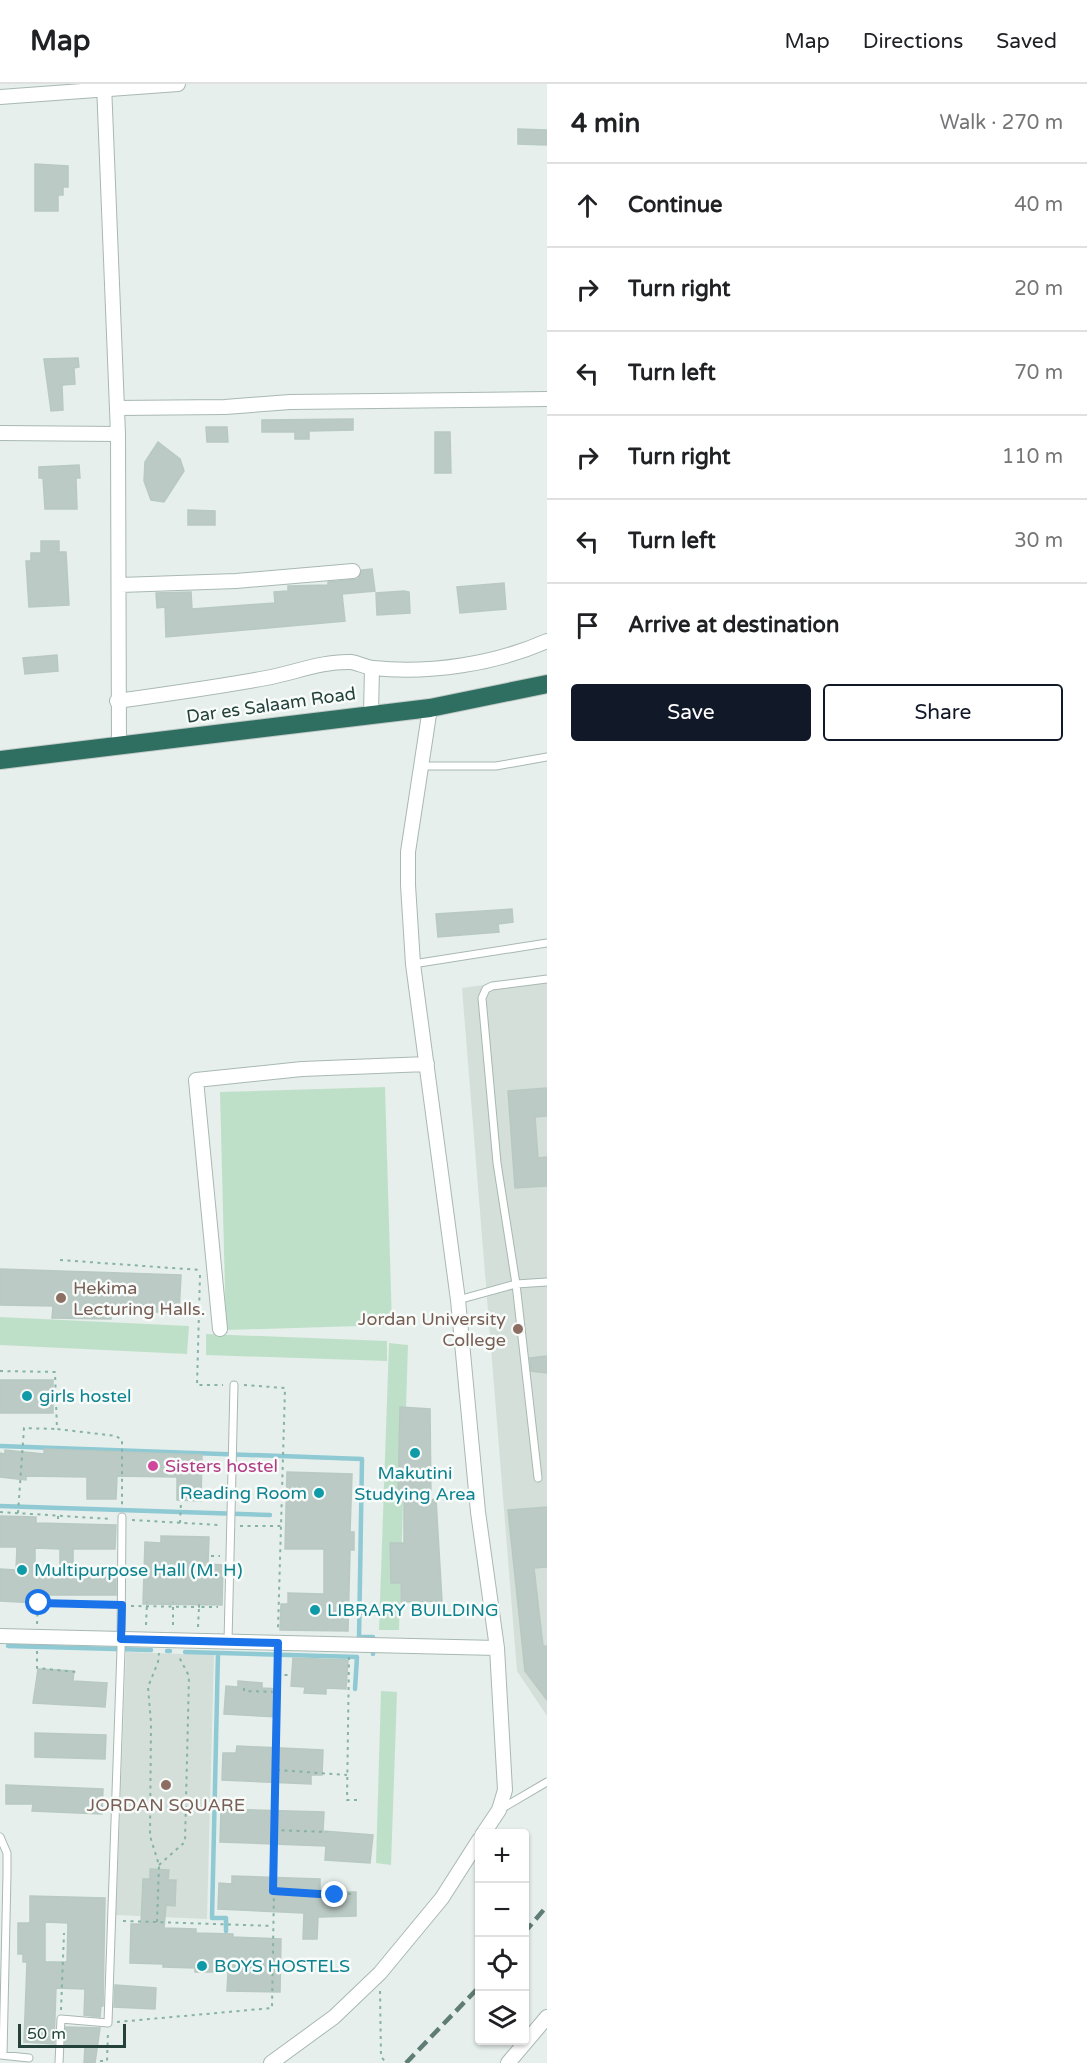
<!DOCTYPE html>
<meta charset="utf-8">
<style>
:root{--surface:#fff;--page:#f2f2f2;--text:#202124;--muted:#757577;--line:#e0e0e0;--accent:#111827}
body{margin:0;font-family:"Varela Round",sans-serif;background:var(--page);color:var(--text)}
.controls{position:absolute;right:18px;bottom:18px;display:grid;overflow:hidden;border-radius:6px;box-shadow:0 2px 4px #0004}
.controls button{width:54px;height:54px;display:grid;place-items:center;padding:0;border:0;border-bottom:2px solid var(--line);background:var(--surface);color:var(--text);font:30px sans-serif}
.scale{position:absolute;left:18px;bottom:15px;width:108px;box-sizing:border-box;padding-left:6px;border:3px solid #24423a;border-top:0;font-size:16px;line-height:21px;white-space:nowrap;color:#24423a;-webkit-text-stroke:4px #f7fbf9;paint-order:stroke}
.stop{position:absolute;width:18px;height:18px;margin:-14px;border:4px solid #1a73e8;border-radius:50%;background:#fff}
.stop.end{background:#1a73e8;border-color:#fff;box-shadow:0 2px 6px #0008}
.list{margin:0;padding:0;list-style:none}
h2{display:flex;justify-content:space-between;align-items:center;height:78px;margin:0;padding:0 24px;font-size:26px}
h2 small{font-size:20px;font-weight:400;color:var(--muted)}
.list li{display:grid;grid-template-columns:39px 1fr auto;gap:18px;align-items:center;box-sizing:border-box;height:84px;padding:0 24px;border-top:2px solid var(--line)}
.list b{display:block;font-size:22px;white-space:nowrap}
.list em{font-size:20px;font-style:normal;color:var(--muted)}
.actions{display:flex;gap:12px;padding:18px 24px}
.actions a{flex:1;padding:14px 0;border:2px solid var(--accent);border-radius:6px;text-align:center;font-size:21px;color:var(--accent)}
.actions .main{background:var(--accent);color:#fff}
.icon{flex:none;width:33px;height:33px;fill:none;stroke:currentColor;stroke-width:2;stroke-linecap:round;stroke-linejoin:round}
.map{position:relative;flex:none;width:547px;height:1979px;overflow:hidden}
header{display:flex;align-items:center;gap:36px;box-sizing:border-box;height:84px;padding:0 30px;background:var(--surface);border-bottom:2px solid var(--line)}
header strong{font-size:28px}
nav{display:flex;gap:33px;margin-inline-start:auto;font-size:21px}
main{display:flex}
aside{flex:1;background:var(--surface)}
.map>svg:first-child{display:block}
</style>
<header>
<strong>Map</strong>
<nav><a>Map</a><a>Directions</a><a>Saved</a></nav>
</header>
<main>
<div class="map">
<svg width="547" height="1979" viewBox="0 0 547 1979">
<rect width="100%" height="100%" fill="#e6efeb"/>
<path fill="#d4dfda" d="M547,892V1632L517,1587L462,904Z
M126,1568L214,1571L207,1835L116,1831Z"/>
<path fill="#bfe0c8" d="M385,1003L392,1241L226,1246L220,1008Z
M0,1233L189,1242L187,1270L0,1261Z
M206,1250L387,1257V1277L206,1271Z
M389,1259L408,1261L399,1546H379Z
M381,1607L397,1608L391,1781L376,1779Z"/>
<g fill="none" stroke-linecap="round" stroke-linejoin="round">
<path stroke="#8ec9d4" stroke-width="4.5" d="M0,1362L362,1375L359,1553H373V1570
M0,1422L270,1431
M8,1562L151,1566
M167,1567H170
M185,1568L357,1573L355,1605
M218,1569L212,1834H226V1847"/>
</g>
<path fill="#bbcac4" stroke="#b8c9c2" stroke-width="1.5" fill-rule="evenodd" d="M518,45L547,46V61L518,60Z
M35,80L68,82V103H63V111H58V127H35Z
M78,274L79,283L74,284L75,300L62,301L63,326L51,327L44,275Z
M353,335V346L309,347V355H295V348H262V336Z
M206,343H227L228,358H207Z
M435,348H450L451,389H435Z
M158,358L180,375L184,387L164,418L151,416L144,397L145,378Z
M79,381L80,394H76L77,425H45L43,394H39V383Z
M188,426L215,427V441H188Z
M41,457H59V468H66L69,521L29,523L26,477H31V469H41Z
M372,485L375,507L342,510L345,537L166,553L165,523L157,524L156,509L191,508L192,525L275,519L274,508L288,507V502L328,501V498L358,495L362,486Z
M504,499L506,525L460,529L457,503Z
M404,507L409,508L410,529L377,531L376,509Z
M57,571L58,587L25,590L23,574Z
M512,825L513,838L498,840L499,848L438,853L436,830Z
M547,1004V1032L535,1033L538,1074L547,1073V1102L515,1104L508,1007Z
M0,1185L181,1191L179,1229L111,1226V1235L52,1234L53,1222L0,1221Z
M547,1272V1289L531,1287L530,1274Z
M0,1296H53V1329H0Z
M400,1323L430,1325L431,1416L436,1415L442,1517L401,1518V1499H391L390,1459H404V1412H398Z
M44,1365L202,1371L201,1417L177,1416V1393L117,1392L116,1415H87V1393L26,1392V1396L0,1393V1369L5,1370V1366L44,1370Z
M287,1388L352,1390L350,1448H354V1466H350L348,1547L280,1546L281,1520H288V1509L324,1510V1465H285Z
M547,1423V1483L534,1484L543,1562H547V1616L525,1587L508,1426Z
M0,1432L36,1433V1439L116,1441L115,1465H73V1488H116V1511H39L38,1519L0,1517V1485L16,1486L17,1463H0ZM35,1464L60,1465V1488L35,1487Z
M161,1452L209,1453L208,1480L223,1481L222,1521L143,1520L145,1458L161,1459Z
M293,1574L348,1576L346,1605L326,1604V1610L304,1609L305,1603L291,1602Z
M38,1585L74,1587L73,1597L107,1599L105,1623L33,1619Z
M238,1597L262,1599V1604L280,1605L279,1633L224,1630L226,1602L238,1603Z
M35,1649L106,1651L105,1675L35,1673Z
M237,1662L323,1666L322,1691H311V1700L222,1696L223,1669H236Z
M6,1701L103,1705L102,1730L32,1727L33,1720H6Z
M221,1725L324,1728L323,1747L373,1751L370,1779L325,1776L326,1762L220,1758Z
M150,1785L169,1786L168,1796H176L175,1822L166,1821L164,1844L196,1845V1849L233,1850V1853L281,1855L280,1908L227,1907L228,1888H195V1884L163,1883V1880L130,1879L131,1840H141L143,1795H150Z
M232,1792L320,1795V1808H356V1832L318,1833L317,1855H303L304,1829L218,1825L219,1799L232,1800Z
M30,1812L105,1814L103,1922H101L100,1933L84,1931L85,1905L56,1904L54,1960L24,1958L27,1878H23V1870H18V1839H30ZM45,1838L68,1839L67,1878H45Z
M115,1901L156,1904L155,1925L114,1923Z
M66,1943L100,1944L95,1979H84L85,1962L65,1961Z"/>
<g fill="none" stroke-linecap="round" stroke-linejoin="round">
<g stroke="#a8b8b2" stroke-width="9">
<path id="lane" d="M422,682H496L547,673
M413,880L547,859
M458,1216L516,1200L547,1198
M538,1394L516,1200L497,1079L482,914L486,905L492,902L547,895
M228,1558L234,1301
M501,1725L547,1698
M0,1753L7,1769V1790L3,1971
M0,1971L29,1974
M59,1979L61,1935L108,1939L121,1565L122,1433"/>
</g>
<g stroke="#a8b8b2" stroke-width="16">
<path id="street" d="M104,0L118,350L119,663
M0,13L178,0
M117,324L225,323L290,318L547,315
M0,349L118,350
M120,501L236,497L353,487
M117,617C167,610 217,603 266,594C294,589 322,577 351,578C358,579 365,583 373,584C430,590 495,580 547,557
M430,624L408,768V801L413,880L458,1216L478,1428L497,1564L505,1706L499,1726L483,1750
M371,629L372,584
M220,1245L196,996L302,985L427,980
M0,1552L497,1564
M271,1979L334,1933L380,1889L442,1814L479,1756
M508,1979L547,1933"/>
</g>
<g stroke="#c2cac8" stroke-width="20">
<path id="highway" d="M0,676L430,624L547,600"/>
</g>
<path stroke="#86b3a5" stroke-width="2" stroke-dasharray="3 4.5" stroke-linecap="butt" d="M60,1176L200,1186
M200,1191L197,1301H223
M0,1287L55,1288L57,1345L116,1352L122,1356V1424
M244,1301L285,1304L278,1545
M0,1428L111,1435
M18,1429L24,1344L56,1345
M58,1432V1438
M132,1436L219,1441
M180,1439L181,1418
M240,1442H282
M211,1472H220
M131,1522L199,1523V1519
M37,1540L38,1519L110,1521
M146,1541L147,1518
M173,1541V1518
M198,1543L199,1523H218
M37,1567V1584L76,1588
M349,1573L347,1716H361
M277,1591H290
M244,1604V1607L278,1608
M277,1686L347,1691
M274,1746L327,1748
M159,1781L185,1758L189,1592L178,1571
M273,1807L352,1810V1812
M123,1837L273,1842
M157,1838L159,1781L150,1752L151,1639L148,1603L158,1578L159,1569
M380,1907L381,1973L387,1979
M61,1926L64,1849
M117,1938L272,1924L278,1572
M100,1977H107L108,1948"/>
<use href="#lane" stroke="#fff" stroke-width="7"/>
<use href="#street" stroke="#fff" stroke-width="14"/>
<use href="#highway" stroke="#2f6f62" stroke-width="18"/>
<path stroke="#5f7d75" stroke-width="4.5" stroke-dasharray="12 6" stroke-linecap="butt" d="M524,1849L547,1822
M406,1979L479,1903"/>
</g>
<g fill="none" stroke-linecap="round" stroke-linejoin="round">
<path stroke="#1a73e8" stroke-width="8" d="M39,1519L122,1521L121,1555L278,1559L273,1807L335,1811"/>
</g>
<g fill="#8d6e63" stroke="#f7fbf9" stroke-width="2">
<circle cx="61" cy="1214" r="6"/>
<circle cx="518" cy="1245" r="6"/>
<circle cx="166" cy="1701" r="6"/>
</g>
<g fill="#0f9aa8" stroke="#f7fbf9" stroke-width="2">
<circle cx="27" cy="1312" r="6"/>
<circle cx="415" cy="1369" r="6"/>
<circle cx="319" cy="1409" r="6"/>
<circle cx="22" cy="1486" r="6"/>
<circle cx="315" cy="1526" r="6"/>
<circle cx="202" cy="1882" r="6"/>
</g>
<circle fill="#d1479c" stroke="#f7fbf9" stroke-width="2" cx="153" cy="1382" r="6"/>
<g text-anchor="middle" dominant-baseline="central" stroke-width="5" stroke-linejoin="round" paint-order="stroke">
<g font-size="18" fill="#24423a" stroke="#f7fbf9">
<text transform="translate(271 621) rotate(-8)">Dar es Salaam Road</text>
</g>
<g font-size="18" fill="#785e54" stroke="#f7fbf9" text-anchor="start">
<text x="73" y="1204">Hekima<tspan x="73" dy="21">Lecturing Halls.</tspan></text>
<text x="506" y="1235" text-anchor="end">Jordan University<tspan x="506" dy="21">College</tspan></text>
<text x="166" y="1721" text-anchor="middle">JORDAN SQUARE</text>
</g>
<g font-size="18" fill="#0d838f" stroke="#f7fbf9" text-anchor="start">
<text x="39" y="1312">girls hostel</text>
<text x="415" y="1389" text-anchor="middle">Makutini<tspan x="415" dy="21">Studying Area</tspan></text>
<text x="307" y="1409" text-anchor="end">Reading Room</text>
<text x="34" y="1486">Multipurpose Hall (M. H)</text>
<text x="327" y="1526">LIBRARY BUILDING</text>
<text x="214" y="1882">BOYS HOSTELS</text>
</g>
<g font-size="18" fill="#b23c85" stroke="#f7fbf9" text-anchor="start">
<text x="165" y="1382">Sisters hostel</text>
</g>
</g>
</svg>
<div class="controls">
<button>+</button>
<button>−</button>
<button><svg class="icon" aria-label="locate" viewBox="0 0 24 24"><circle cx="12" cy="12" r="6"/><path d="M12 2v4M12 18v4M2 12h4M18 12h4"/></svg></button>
<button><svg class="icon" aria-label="layers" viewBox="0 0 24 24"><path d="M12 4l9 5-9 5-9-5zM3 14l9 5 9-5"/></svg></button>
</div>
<div class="scale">50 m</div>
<div class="stop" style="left:39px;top:1519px"></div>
<div class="stop end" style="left:335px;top:1811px"></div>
</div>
<aside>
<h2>4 min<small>Walk · 270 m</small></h2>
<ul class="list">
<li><svg class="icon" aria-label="ahead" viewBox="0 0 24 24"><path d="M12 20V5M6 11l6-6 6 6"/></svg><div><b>Continue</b></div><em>40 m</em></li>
<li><svg class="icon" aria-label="right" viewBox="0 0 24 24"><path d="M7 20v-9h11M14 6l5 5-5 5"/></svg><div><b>Turn right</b></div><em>20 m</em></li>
<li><svg class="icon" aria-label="left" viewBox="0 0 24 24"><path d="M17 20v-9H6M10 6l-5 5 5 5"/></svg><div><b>Turn left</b></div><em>70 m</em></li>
<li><svg class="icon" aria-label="right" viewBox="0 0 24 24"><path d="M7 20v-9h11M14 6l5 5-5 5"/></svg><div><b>Turn right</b></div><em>110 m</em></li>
<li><svg class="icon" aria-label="left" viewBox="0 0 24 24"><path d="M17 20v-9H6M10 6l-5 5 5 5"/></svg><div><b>Turn left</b></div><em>30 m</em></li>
<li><svg class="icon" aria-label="arrive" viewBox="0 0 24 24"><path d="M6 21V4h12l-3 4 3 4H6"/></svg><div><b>Arrive at destination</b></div></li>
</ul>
<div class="actions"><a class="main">Save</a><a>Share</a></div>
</aside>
</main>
